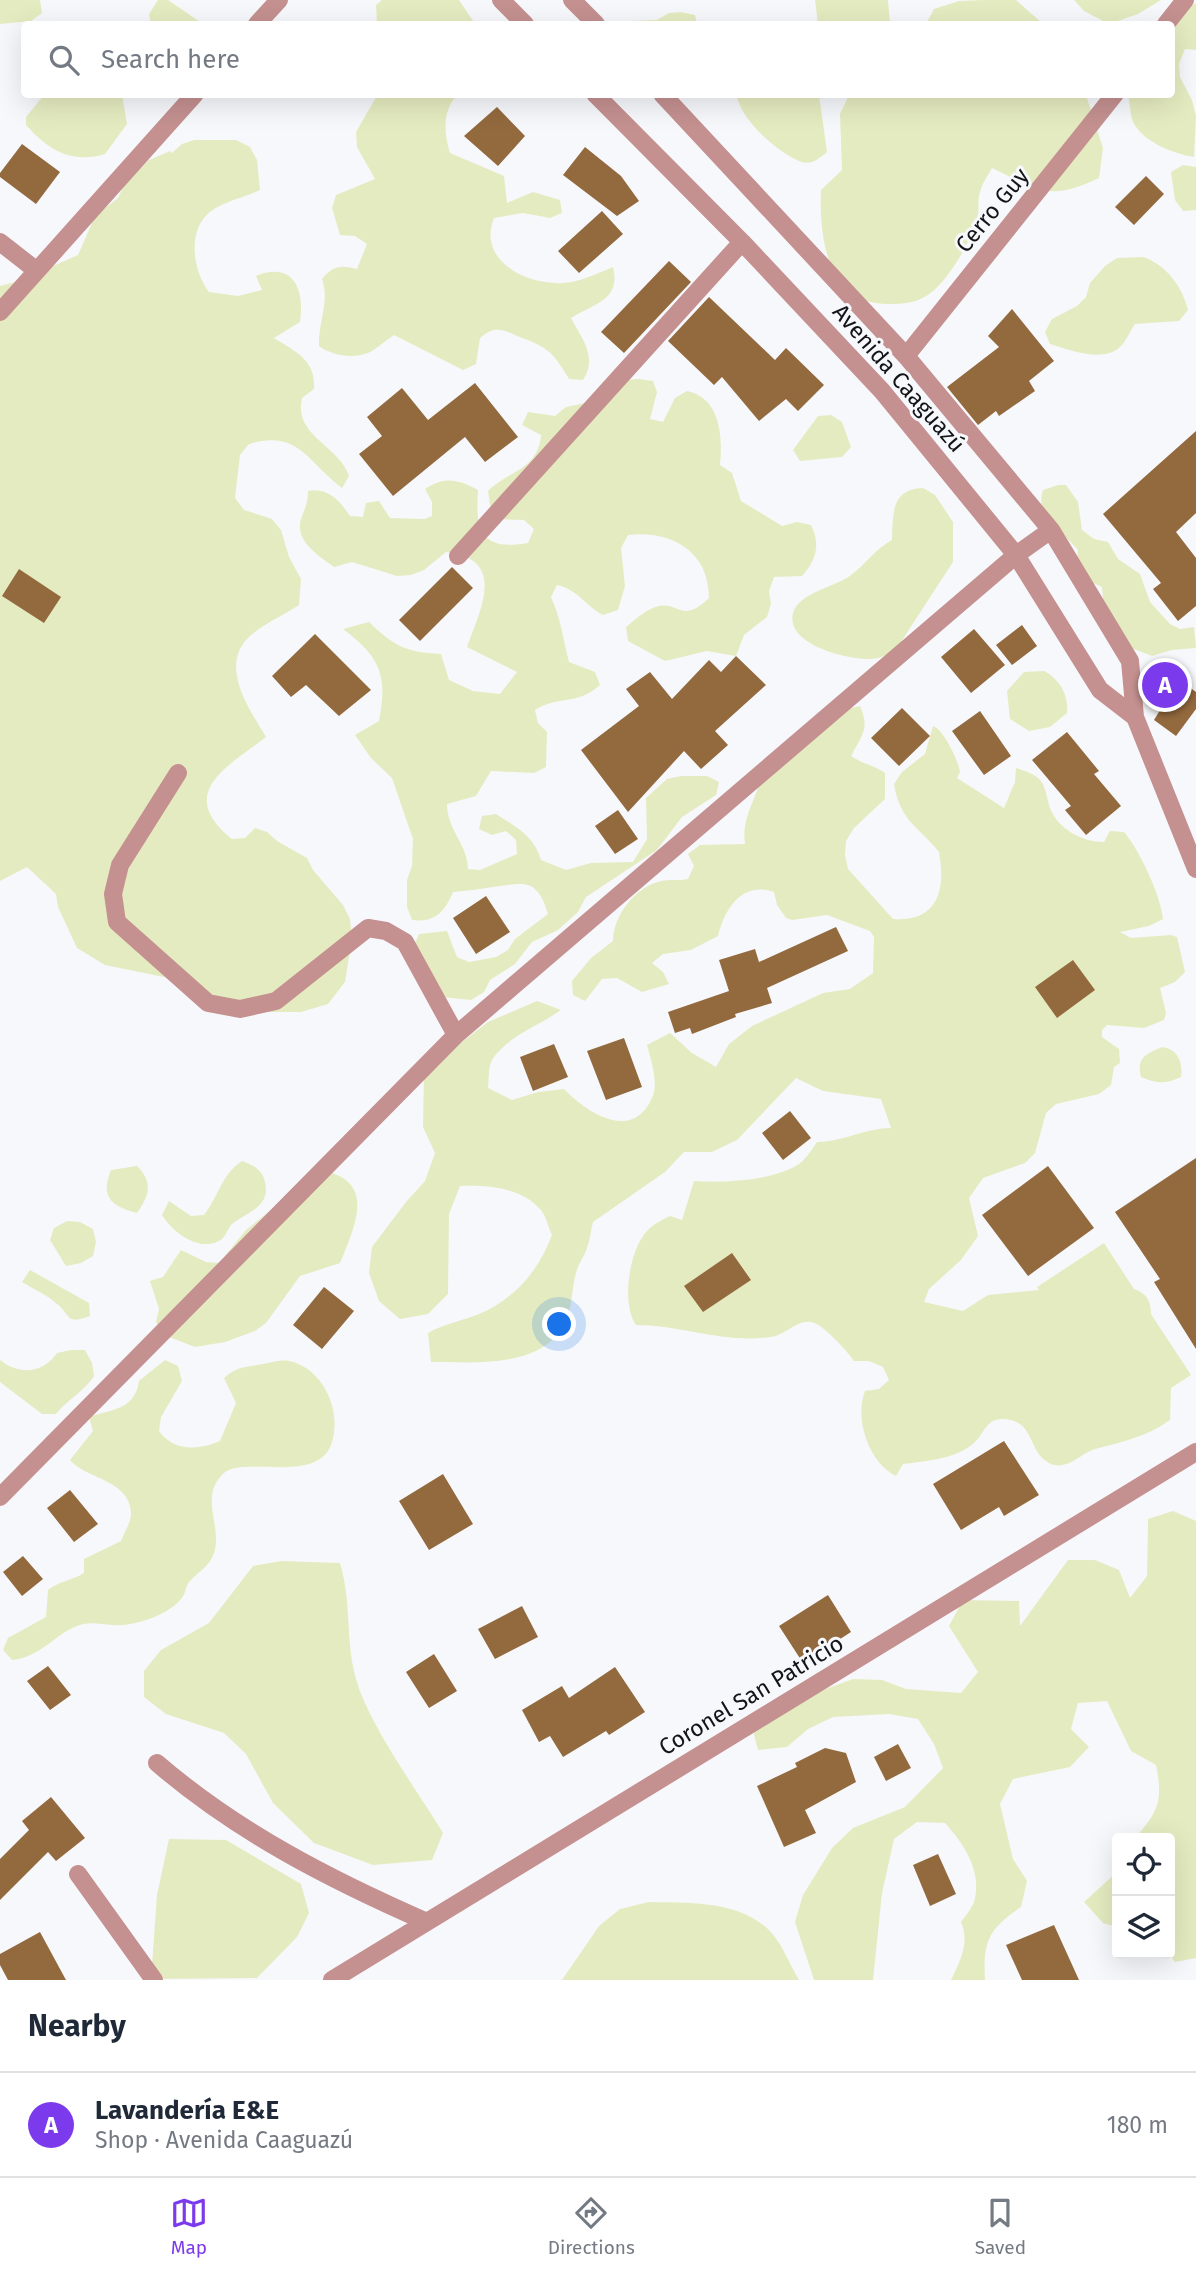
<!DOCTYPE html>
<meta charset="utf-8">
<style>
:root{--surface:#fff;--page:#f6f6f7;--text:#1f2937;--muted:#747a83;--line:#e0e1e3;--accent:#7c3aed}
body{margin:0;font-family:"Fira Sans",sans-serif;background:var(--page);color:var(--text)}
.controls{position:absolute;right:21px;bottom:21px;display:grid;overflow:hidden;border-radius:7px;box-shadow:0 7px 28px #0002}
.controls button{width:63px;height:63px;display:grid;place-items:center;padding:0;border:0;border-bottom:2px solid var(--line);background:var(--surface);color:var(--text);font:35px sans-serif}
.you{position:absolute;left:560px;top:1325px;width:24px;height:24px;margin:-18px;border:5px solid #fff;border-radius:50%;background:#1a73e8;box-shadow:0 0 0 10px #1a73e833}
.badge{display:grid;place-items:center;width:46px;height:46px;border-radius:50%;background:var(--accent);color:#fff;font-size:23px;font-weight:700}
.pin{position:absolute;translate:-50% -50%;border:4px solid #fff;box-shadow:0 2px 7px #0006}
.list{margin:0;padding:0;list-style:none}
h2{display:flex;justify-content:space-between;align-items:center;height:91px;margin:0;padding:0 28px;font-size:30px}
h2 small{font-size:23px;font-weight:400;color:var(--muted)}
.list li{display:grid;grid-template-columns:46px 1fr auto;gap:21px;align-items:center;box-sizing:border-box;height:105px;padding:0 28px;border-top:2px solid var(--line)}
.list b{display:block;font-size:26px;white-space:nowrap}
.list p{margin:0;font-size:23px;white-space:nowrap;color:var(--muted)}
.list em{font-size:23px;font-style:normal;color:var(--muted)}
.icon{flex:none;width:38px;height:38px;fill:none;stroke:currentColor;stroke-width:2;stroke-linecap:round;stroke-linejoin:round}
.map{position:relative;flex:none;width:1196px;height:1980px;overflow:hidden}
.search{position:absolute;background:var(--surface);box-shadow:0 7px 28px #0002;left:21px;right:21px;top:21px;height:77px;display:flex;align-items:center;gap:18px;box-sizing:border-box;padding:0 24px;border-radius:7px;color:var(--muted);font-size:26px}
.sheet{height:196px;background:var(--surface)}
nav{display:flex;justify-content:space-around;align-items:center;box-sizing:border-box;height:98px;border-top:2px solid var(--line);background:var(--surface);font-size:19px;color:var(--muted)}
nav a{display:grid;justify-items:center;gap:4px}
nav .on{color:var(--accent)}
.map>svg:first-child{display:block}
</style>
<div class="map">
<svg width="1196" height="1980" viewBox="0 0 1196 1980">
<rect width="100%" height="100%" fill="#f7f8fc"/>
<path fill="#e5ebc0" d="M0,0H40L42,13L31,21L0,24Z
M158,0H168L203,24H151L149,14Z
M382,0H459L475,24H377L376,5Z
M815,0H888L890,24H818Z
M985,0H1016L1043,24H926L934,9L959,1Z
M1074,0H1161L1138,14L1109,24L1084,11Z
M1196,3V50L1185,49L1179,64L1180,77L1192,100L1196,116L1194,157C1174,154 1143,142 1133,122C1130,114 1130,103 1128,95L1172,94V26L1177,15Z
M681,12L695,15L697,24H630V21L657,20L669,13Z
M378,94L457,95C442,111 444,134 450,153L504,176L507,203L533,192L560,200L562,213L550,218L523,213L494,218C475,265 538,291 576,281C588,278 601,272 613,267C621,300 595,303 571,318C582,339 598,357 583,380L569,379C551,348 545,347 515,335C499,328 493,327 480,338L476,364L463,370L394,335C386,340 380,346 372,351C356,360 332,356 319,346C318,322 330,302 322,279C333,265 341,265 357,269L367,244L355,236L340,235L332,208L336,195L375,179L357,147L356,132Z
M737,94L819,95L827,152C820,158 812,165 802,162C780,155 738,118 737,94Z
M44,95H122L127,124L105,154C72,164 48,150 26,125V117Z
M849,95H1086L1103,148L1099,178C1049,202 1038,190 992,168C988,175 982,184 980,192C977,200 980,210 977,218C972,240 950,277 933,291C919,303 905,304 888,304C827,304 819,238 821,190L842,170L840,114Z
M194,140H236L250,147L257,160L260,190C245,197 227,201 214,209C186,226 192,270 209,292L238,296L262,290L256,276C293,261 305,289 300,322L274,338C296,352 316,360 314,389L302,398C293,436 339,445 349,476L342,488C307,462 299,429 249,444L240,455L235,498L244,510L272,519L281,530L289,557L301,579L299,605C284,615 261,625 248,638C219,667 250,710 266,737C227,767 175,793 232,839L245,838L255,828L267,832L277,841L307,858L313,870L343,905L350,919L352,938L345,982L328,1004L301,1012H238L164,977L105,965L77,948L58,907L56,894L27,867L0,881V286L19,281L78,255L95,216L118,198L126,181L149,160L170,151L172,153L182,144Z
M1183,165L1196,167V210L1183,211L1175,200L1171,172Z
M1144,257C1167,266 1182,286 1188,310L1179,321L1135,324C1130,331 1126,342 1120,347C1103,363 1069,350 1050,344L1045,332L1052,319L1077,306L1086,297L1090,283L1105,266L1117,258Z
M639,379L653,381L657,392L650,419L663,422L675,398L687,391C720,398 723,435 720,465L732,473L741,501L782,526L797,522L811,525C821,545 816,560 802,576L774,577L769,591L771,604L767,617L744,635L736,656L707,651L665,661L628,641L626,627C635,620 647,608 659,606C679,602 682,624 709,598C709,551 671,530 628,535L621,548L625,586L618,610L603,615C584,605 579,590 557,585L551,597C561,619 563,639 569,662L595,672L600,685C577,706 558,695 535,710L538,723L547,732L546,767L534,773L491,771L476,796L447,804C447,830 468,845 468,869L480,870L517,854L516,840L506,831L492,835L479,829L482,816L496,814C515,826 535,837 541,860L566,870L591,863L633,862L647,839L646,798L667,779L681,776H707L719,782L716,795L682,817L657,850L586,897L578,912L558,930L532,942L515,964L490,980L484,992L471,1000L441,997L413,948L419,934L447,931L457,957L469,962L496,957L508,950L515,939L548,914C537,877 524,883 493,887C480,889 466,891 453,892C445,912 434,923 412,920L407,907V880L412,866L413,839L392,778L371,758L355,735L379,721C388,675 380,657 343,629L369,622C395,647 406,652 441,654L449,680L473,691L500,694L517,672L467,647C481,608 507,559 446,552L424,570L411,575L397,576L352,562L334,567C319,556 294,541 301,519C305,508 308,503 308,491C328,487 340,501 350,516L363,517L366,503L379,501L390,518L425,519L432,516V502L425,489C444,476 458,479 478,490C475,531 481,551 528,543L534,529L524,520L497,519L490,505L488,491C508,471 538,470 541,435L522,425L528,412L555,416L566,407L595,401L611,381Z
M831,415L842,422L851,447L842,457L800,461L793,450L818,416Z
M1058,485H1066L1078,502L1082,530L1094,539L1108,542L1118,559L1140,574L1150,602L1170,624L1180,629L1194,627L1196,648L1172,650L1152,656L1129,647L1105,622L1102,587C1085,580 1075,569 1078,550C1063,531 1034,519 1043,490Z
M923,488L935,495L953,522V562L897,648C889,654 882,658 872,659C849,660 785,645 793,613C799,592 836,587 851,575C866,564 875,549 892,540C893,514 891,489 923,488Z
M1044,671C1060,679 1069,696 1067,713L1050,727L1029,731L1010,719L1007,691L1024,672Z
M860,706C870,729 862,735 851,756C862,764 874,765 885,773V799L854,828L846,841L845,855L848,869L893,919C938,922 946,890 939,852C918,826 900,821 894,784L902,772L925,754L933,726C944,730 958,760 960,772L957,778L1004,808L1015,782L1016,768C1025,771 1034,773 1041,781C1046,788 1047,799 1050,808C1058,829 1082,842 1104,842L1110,831L1124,832C1139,849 1161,896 1163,919L1149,926L1120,932L1131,938L1171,935L1177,937L1185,972L1175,982L1160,988L1166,1013L1164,1020L1144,1028L1107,1025L1102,1030V1037L1119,1049L1120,1063L1114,1067L1111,1085L1099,1094L1056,1104L1046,1113L1035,1153L1025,1163L983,1178L969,1198L978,1236L961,1260L929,1289L924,1302L963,1311L988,1295L1039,1290L1037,1287L1104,1243L1134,1289C1147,1293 1151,1302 1151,1314L1191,1375L1171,1388L1170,1420C1147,1437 1121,1442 1095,1449C1082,1453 1070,1468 1055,1465C1052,1465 1049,1463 1046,1461C1028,1449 1034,1419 1002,1419C986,1419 984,1434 974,1443C957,1459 925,1461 903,1464L896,1476C869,1463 854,1419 865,1391L879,1389L889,1380L883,1367L869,1361H854C847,1351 822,1323 811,1322C796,1320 786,1335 771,1337C725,1344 681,1325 636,1325C621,1304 629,1250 647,1231C653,1224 662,1220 670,1216L682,1220L694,1181C723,1183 773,1181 799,1164C806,1159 812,1149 817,1142C846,1141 862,1129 891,1128L881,1099L823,1091L796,1078L737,1140L712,1152H684L665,1172L593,1222C591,1230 590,1240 587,1248C584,1257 578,1264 576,1273C571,1290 573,1308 564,1325C540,1369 473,1362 431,1362L428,1333C446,1323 462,1321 479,1314C515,1299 539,1270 552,1235C548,1227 546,1215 540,1209C521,1187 486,1185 460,1186L449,1214L448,1294L428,1314L400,1319L379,1301L369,1273L372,1247L406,1202L425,1181L435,1153L423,1127L424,1071L488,1022L537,1001L561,1010C539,1026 507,1036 492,1060C488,1067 489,1080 488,1088L512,1100L538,1092L564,1089C586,1112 632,1143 652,1098C659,1083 651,1060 647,1045L670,1033L692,1053L716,1067L729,1044L752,1026L823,993L850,989L873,973L874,937L870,931L827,915L792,920L786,918L777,905L774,892C743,881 725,907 718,936L691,950L663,954L652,963L663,972L669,984L642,992L617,978L602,979L585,1001L573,995L572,981L591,958L613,941C613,916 635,887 661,881C669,879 679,881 688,879L694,866L688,854L700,845L745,844C741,818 756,800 762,775L847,709Z
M1162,1047C1178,1049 1183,1062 1181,1077C1166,1084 1157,1084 1141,1077C1136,1058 1146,1054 1162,1047Z
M242,1161C253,1165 262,1169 265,1182C271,1208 247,1211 231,1225C228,1229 226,1235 222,1239C201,1254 173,1233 162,1215L169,1201L191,1216L204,1215C219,1196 221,1175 242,1161Z
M137,1166C153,1182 150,1195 137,1213C111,1206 100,1197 111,1170Z
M320,1170C378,1180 355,1226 340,1263L300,1276L266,1323L255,1331L225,1342L195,1347L164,1335L156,1322L159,1309L150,1281L163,1277L181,1250L206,1262L219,1263L246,1230Z
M67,1221L80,1222L93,1229L96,1242L93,1256L81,1263L66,1266L50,1240L54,1228Z
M30,1270L89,1303L90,1316C65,1325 72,1316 57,1304C48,1295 33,1289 22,1282Z
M71,1350H85L92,1363L94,1376C84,1392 68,1399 56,1414H42L0,1382V1360C19,1375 43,1374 57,1353Z
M165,1360L178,1366L182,1381L161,1417L159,1431C174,1452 199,1450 220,1441L236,1403L224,1378C235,1368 243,1367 257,1365C266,1364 280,1359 289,1361C324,1368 343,1413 331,1445C316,1484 243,1456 224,1473C198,1496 223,1526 214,1553C210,1566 199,1571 190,1581C185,1586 186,1594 181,1599C168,1615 134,1627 113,1625C100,1624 89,1621 77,1626C54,1635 39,1658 12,1660L3,1650L8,1638L46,1617L48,1590C59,1581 71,1581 84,1573V1559L121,1541C124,1533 131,1522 131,1514C131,1480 86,1479 70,1460L93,1431L89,1417C114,1409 135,1409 139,1381Z
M1173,1511L1196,1521V1958L1175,1962L1169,1954L1170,1838H1135C1159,1811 1163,1800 1156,1765L1131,1751L1107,1701L1078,1703L1071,1729L1089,1747L1070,1767L1013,1779L1000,1804L1013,1859L1027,1881L1021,1907C988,1930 983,1941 985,1980H951C960,1962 970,1942 961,1922C966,1915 974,1906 975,1898C981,1869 963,1843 945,1823L917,1822L894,1839L882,1893L873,1980H814L795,1922L803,1895L832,1848L853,1828L905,1807L943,1768L934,1744L918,1719L889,1714L833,1717L808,1729L787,1747L758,1750L751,1723L774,1708L853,1679L882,1680L906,1689L961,1693L978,1672L949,1626L963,1600L1019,1601L1020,1626L1068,1560H1095L1119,1570L1130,1598L1147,1576L1148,1519Z
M281,1561L340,1563C352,1603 345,1639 356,1679C369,1725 417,1790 443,1833L432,1860L373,1865L314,1843L273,1803L246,1754L224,1733L166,1714L144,1697V1671L161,1650L209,1623L253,1566Z
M169,1839L226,1840L301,1884L309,1913L297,1937L257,1978L151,1979L157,1895Z
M1117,1872V1927L1103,1923L1084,1902Z
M649,1902C688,1903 736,1900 768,1929C781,1941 790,1965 799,1980H562L599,1926L620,1909Z"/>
<path fill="#93693e" d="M497,107L525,136L498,166L464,136Z
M22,144L60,172L36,204L0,177V173Z
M585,147L621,176L639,201L617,216L563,175Z
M1146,176L1164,194L1134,225L1115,207Z
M602,211L623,234L579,273L558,251Z
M669,261L691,282L624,353L601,332Z
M709,297L775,360L786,348L824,385L798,411L786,399L759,421L722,377L714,385L668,341Z
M1012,309L1054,361L1029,381L1035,391L999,416L996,411L978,425L947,387L999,347L988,336Z
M475,383L518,437L485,462L465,437L393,496L359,454L382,436L367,417L402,388L428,420Z
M1196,431V513L1176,532L1196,558V606L1178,621L1153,589L1161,583L1103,514Z
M452,567L473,588L420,641L399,620Z
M19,569L61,597L44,623L2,596Z
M1022,625L1037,646L1012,665L996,645Z
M974,629L1005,665L971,693L941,657Z
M315,634L371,690L339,716L306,685L291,697L272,676Z
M736,656L766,685L715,731L728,745L701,769L684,751L628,812L581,750L639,706L626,689L650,672L672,699L709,660L721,672Z
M1165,669L1196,692V709L1176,736L1154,720L1165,702L1148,688Z
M902,708L930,736L899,766L871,738Z
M980,711L1011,756L984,775L952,731Z
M1067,732L1099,771L1094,774L1121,806L1086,835L1065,810L1071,806L1032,760Z
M618,810L638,839L615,854L595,826Z
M486,896L510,932L476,954L453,918Z
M836,927L848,951L767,988L772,1003L735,1014L736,1017L692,1034L690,1028L675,1033L668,1012L729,991L719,960L755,949L759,962Z
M1073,960L1095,990L1057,1018L1035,987Z
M624,1038L642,1087L606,1100L587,1051Z
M554,1044L568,1077L533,1091L520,1057Z
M790,1111L811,1138L783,1160L762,1133Z
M1196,1158V1349L1154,1282L1160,1279L1115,1212Z
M1048,1166L1094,1228L1028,1276L982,1215Z
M732,1253L751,1280L703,1312L684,1286Z
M324,1287L354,1311L322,1349L293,1325Z
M1004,1441L1039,1495L1004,1516L999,1507L961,1530L933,1484Z
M443,1474L473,1524L429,1550L399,1501Z
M70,1490L98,1524L74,1542L47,1508Z
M23,1556L43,1579L22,1596L3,1572Z
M828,1595L851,1632L803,1663L779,1626Z
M522,1606L538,1637L495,1659L478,1629Z
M434,1654L457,1691L429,1708L406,1672Z
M48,1666L71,1695L50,1710L27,1681Z
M615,1667L645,1712L609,1735L606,1731L563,1757L550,1736L539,1742L522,1710L562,1686L569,1698Z
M898,1744L911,1768L886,1781L874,1757Z
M825,1748L846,1753L856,1782L805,1810L816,1833L784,1847L757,1786L797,1767L795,1763Z
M51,1797L85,1838L56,1861L48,1852L0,1900V1859L29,1830L22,1821Z
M938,1854L956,1894L930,1906L913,1865Z
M1054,1925L1079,1980H1022L1006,1945Z
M40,1932L66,1980H8L0,1965V1954Z"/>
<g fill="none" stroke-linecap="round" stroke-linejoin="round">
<path stroke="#c49090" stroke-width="18" d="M501,0L525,24
M572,0L596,24
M257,24L279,0
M1166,24L1185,0
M595,94L742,242L882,391L1016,555L1100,690L1135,717
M662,94L906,356L1051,530L1130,661L1135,717L1196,869
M0,242L37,271
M0,312L195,94
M906,356L1115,94
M458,556L742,242
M178,773L120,865L113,894L117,922L208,1003L240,1009L276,1001L368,928L386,931L405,942L456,1035
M0,1497L456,1035L1016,555L1051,530
M157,1763C237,1832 331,1880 427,1922
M78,1874L154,1980
M332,1980L1196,1452"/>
</g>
<g text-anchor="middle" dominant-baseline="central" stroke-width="6" stroke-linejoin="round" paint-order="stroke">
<g font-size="23" fill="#131415" stroke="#f7f8fc">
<text transform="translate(992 210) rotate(-51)">Cerro Guy</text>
<text transform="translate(899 378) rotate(49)">Avenida Caaguazú</text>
<text transform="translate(751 1695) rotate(-31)">Coronel San Patricio</text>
</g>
</g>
</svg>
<div class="controls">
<button><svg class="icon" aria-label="locate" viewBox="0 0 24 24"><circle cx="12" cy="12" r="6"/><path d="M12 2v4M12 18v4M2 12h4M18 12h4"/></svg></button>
<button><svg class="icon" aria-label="layers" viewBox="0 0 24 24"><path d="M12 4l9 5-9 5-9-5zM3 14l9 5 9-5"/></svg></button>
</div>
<div class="you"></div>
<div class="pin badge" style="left:1165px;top:685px">A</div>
<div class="search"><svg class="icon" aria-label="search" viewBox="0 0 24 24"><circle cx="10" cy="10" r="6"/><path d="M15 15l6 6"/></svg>Search here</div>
</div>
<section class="sheet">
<h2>Nearby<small></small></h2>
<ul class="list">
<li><span class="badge">A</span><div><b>Lavandería E&amp;E</b><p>Shop · Avenida Caaguazú</p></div><em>180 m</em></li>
</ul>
</section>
<nav>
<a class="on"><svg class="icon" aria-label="map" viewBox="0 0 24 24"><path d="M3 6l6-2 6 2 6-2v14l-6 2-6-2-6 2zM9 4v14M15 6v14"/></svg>Map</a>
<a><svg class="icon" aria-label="directions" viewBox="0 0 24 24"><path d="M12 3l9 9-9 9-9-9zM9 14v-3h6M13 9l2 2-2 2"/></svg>Directions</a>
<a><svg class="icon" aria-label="saved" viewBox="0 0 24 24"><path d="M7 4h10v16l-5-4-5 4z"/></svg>Saved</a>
</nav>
